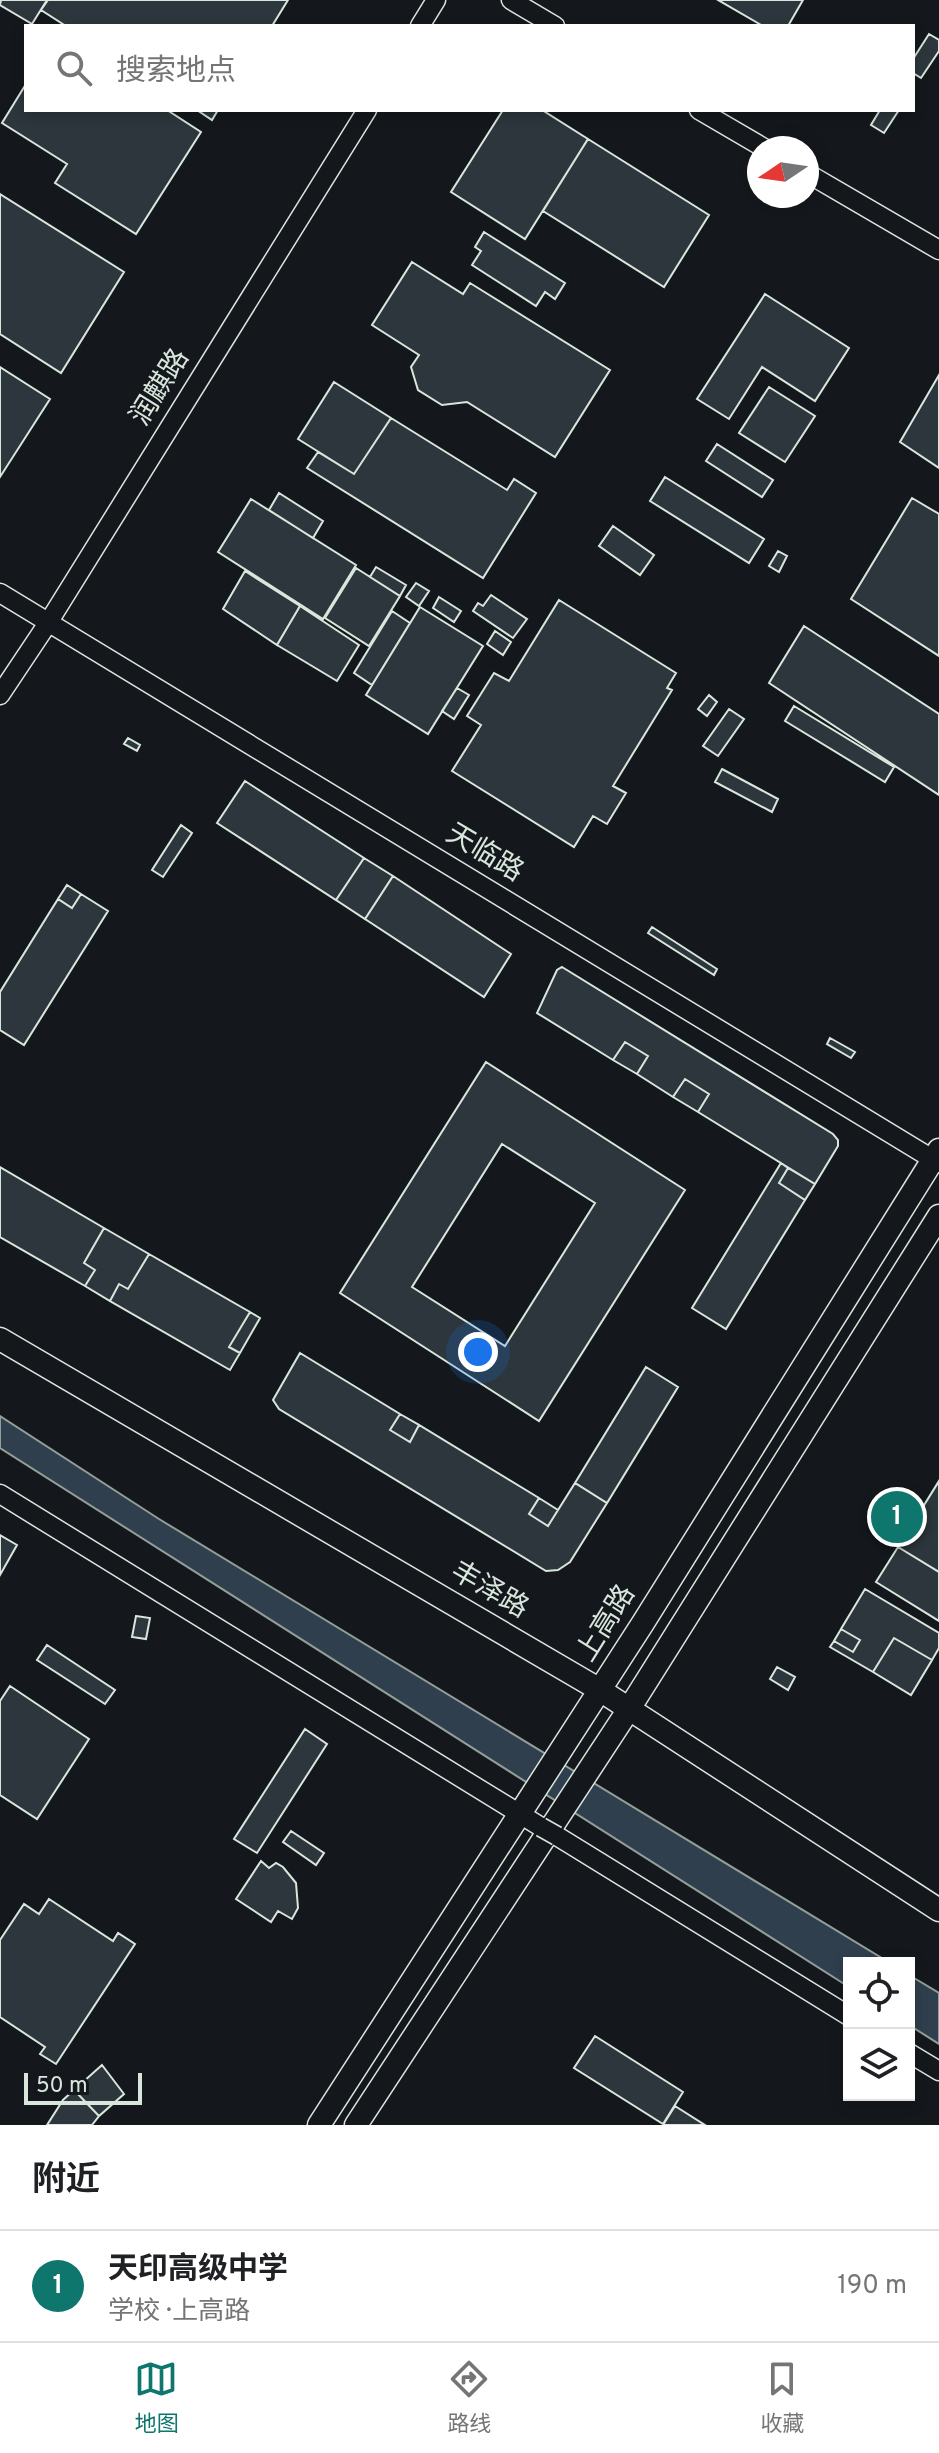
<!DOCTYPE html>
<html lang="zh">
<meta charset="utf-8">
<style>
:root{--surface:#fff;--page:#f2f2f2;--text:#202124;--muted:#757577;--line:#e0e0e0;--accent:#0f766e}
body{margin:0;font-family:Overpass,"Noto Sans SC",sans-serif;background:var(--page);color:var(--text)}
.controls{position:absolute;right:24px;bottom:24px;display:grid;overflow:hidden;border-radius:0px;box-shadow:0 4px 12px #0003}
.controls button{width:72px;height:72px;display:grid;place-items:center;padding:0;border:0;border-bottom:2px solid var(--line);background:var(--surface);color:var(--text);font:40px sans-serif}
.compass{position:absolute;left:747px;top:136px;width:72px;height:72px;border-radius:50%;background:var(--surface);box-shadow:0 4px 12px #0003;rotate:257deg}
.scale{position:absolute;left:24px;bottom:20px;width:118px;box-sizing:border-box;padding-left:8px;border:4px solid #d8e6dc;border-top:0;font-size:22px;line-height:28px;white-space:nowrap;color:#d8e6dc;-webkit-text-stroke:6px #14181c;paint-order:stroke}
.you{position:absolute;left:478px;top:1352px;width:28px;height:28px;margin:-20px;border:6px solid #fff;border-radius:50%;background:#1a73e8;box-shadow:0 0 0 12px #1a73e833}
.badge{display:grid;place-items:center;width:52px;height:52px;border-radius:50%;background:var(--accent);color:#fff;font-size:26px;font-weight:700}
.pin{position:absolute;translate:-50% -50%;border:4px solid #fff;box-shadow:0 2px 8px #0006}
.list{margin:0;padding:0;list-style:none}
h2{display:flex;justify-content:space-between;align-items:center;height:104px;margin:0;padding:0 32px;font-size:34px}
h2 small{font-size:26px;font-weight:400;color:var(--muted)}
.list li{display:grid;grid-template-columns:52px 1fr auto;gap:24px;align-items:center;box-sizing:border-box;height:112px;padding:0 32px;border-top:2px solid var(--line)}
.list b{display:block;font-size:30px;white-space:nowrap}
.list p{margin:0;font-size:26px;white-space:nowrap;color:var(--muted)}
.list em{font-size:26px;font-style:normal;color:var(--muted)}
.icon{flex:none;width:44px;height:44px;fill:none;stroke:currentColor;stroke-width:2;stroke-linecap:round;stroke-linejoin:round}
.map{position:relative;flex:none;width:939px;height:2125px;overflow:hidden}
.search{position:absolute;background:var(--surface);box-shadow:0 4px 12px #0003;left:24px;right:24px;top:24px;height:88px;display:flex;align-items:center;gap:20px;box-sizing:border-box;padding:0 28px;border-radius:0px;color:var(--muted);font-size:30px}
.sheet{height:216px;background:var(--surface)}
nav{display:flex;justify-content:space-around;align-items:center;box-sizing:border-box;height:112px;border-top:2px solid var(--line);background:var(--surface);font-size:22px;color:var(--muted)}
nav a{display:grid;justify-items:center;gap:4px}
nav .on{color:var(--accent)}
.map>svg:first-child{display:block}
</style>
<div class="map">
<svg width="939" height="2125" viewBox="0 0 939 2125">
<rect width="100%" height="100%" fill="#14181c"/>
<path fill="#2f3f4d" stroke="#939e99" stroke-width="2" d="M0,1416L159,1519L890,1963H849V1987L0,1448Z
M909,1975L939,1993V2044L909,2025Z"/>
<path fill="#2c363c" stroke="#d8e6dc" stroke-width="2" fill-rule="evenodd" d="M1,0H47L32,24L0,5Z
M48,0H288L272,26H66L41,10Z
M718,0H803L788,26H763Z
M929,34L939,40V51L921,78L913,73V59Z
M26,84V110H167L201,132L136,234L55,183L67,164L2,123Z
M197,110H218L212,120Z
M503,110H542L588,139L525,239L451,192Z
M880,110H899L884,133L871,125Z
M588,139L709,215L664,287L543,211Z
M0,194L124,272L61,373L0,334Z
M484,232L565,283L555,299L545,292L536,306L472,265L481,251L475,247Z
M412,262L463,294L470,283L610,370L555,457L467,402L442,405L418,390L411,367L419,355L372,325Z
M765,294L849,348L815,401L762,367L729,419L697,399Z
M0,367L50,399L0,477Z
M939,375V468L900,442Z
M334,382L391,418L354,474L298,439Z
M769,387L815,416L785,462L739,433Z
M391,418L507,490L514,479L536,493L483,578L307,468L318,452L354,474Z
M717,444L773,480L762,497L706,461Z
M665,477L764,539L749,563L650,501Z
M279,493L323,521L313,538L269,510Z
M912,498L939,514V656L851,599Z
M251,499L356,565L323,619L218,552Z
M613,526L654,555L640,575L599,546Z
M778,551L787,556L779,572L769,566Z
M376,567L406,585L400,596L370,577Z
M356,568L400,596L369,646L325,618Z
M245,571L300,606L277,645L223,609Z
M416,583L429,591L419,606L406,597Z
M491,595L527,619L513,638L473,611L478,603L483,606Z
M439,597L461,611L454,622L433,608Z
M559,600L676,673L667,688L672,690L613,786L626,793L607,824L593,816L574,847L452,771L481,725L467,716L494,673L509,681Z
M300,606L359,645L337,681L277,645Z
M420,607L483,646L428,734L366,695Z
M392,611L410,623L372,685L354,673Z
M804,626L939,714V795L769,683Z
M495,631L511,642L503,655L487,644Z
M457,688L469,695L454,719L442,711Z
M709,695L717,702L707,716L698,709Z
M794,706L894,767L885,782L785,721Z
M729,709L744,719L718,756L703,746Z
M128,738L140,745L137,751L124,744Z
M722,769L778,799L772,812L715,782Z
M245,781L364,858L336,900L217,823Z
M181,825L192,833L163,877L152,870Z
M364,858L393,876L365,919L336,900Z
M393,876L511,954L484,997L365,919Z
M67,885L81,894L72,908L58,899Z
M81,894L108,911L24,1045L0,1030V992L58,899L72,908Z
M652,927L717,969L714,975L648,933Z
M562,967L833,1134L838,1140V1146L815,1184L698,1112L709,1094L685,1079L673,1097L637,1074L648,1056L625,1042L613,1060L537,1013L557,970Z
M830,1038L855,1052L851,1058L827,1044Z
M625,1042L648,1056L637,1074L613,1060Z
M486,1062L685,1190L539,1421L340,1293ZM502,1144L595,1203L505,1346L412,1287Z
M685,1079L709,1094L698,1112L673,1097Z
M781,1163L788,1168L779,1183L805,1200L726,1329L692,1308Z
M0,1167L104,1228L84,1263L95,1270L85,1286L0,1237Z
M788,1168L815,1184L805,1200L779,1183Z
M104,1228L149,1254L128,1289L119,1284L110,1301L85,1286L95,1270L84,1263Z
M149,1254L250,1312L229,1347L240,1353L230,1370L110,1301L119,1284L128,1289Z
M250,1312L260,1318L240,1353L229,1347Z
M300,1353L400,1414L390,1430L410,1442L419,1425L539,1498L529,1514L548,1526L575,1483L607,1503L570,1562L558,1570L546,1571L279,1409L273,1400Z
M646,1367L678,1387L607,1503L575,1483Z
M400,1414L419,1425L410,1442L390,1430Z
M939,1481V1572L898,1547Z
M539,1498L558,1510L548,1526L529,1514Z
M0,1535L17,1545L0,1575Z
M898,1547L939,1572V1621L876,1582Z
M865,1589L939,1633V1648L932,1660L894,1638L873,1672L830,1647L834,1641L853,1652L860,1640L841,1629Z
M136,1616L150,1618L146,1639L132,1637Z
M841,1629L860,1640L853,1652L834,1641Z
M894,1638L932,1660L911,1695L873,1672Z
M47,1645L115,1690L105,1704L37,1660Z
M777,1667L795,1677L788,1690L770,1679Z
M10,1686L89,1739L37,1819L0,1795V1701Z
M305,1729L327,1744L257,1853L234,1839Z
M291,1831L324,1853L316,1865L283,1842Z
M261,1861L269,1868L276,1863L283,1867L296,1883L298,1908L292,1919L278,1911L271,1922L236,1899Z
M49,1899L113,1941L118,1933L135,1944L56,2064L40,2054L45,2047L0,2017V1940L24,1904L39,1914Z
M595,2036L683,2092L663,2124L574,2068Z
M102,2065L124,2094L99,2116L74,2090Z
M74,2090L99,2116L92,2125H47L63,2100Z
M675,2106L705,2125H663Z"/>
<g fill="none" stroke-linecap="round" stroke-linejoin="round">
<g stroke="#d8e6dc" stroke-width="21">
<path id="minor" d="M511,0L555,26
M420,26L436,0
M699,110L764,148
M807,173L939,250
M0,593L939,1163
M0,695L48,623L367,110
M0,1494L541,1827
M557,1836L849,2016
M909,2053L939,2071"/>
</g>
<g stroke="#d8e6dc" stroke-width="25">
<path id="major" d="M0,1339L600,1690L939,1910
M319,2125L643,1623L939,1150
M356,2125L629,1709L939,1216"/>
</g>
<use href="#minor" stroke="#14181c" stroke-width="18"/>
<use href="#major" stroke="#14181c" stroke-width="22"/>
<g stroke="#d8e6dc" stroke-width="21" stroke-linecap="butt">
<path id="minor-bridge" d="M541,1827L557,1836"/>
</g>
<use href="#minor-bridge" stroke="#14181c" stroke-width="18"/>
</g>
<g text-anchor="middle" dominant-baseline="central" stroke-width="6" stroke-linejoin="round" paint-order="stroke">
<g font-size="28" fill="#d8e6dc" stroke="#14181c">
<text transform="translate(161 388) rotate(-58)">润麒路</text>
<text transform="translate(484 854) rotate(31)">天临路</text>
<text transform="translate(489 1591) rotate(30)">丰泽路</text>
<text transform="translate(607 1624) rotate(-58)">上高路</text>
</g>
</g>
</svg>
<div class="controls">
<button><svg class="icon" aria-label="locate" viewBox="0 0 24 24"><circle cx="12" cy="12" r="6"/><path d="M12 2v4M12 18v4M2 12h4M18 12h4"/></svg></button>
<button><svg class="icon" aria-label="layers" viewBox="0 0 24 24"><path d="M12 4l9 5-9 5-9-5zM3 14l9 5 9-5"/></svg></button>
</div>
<svg class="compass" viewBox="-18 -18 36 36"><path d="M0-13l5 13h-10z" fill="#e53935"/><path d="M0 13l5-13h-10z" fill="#757577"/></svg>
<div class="scale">50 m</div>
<div class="you"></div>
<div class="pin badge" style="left:897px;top:1517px">1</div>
<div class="search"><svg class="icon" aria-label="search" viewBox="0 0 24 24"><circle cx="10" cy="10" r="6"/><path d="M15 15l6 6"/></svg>搜索地点</div>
</div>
<section class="sheet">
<h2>附近<small></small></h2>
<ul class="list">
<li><span class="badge">1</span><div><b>天印高级中学</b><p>学校 · 上高路</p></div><em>190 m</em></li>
</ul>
</section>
<nav>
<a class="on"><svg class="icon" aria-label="map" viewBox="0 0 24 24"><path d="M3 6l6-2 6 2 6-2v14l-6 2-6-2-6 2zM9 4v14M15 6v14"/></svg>地图</a>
<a><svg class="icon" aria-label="directions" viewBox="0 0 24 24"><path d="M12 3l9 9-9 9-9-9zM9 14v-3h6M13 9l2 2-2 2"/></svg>路线</a>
<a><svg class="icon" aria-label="saved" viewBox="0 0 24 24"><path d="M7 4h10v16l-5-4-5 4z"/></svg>收藏</a>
</nav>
